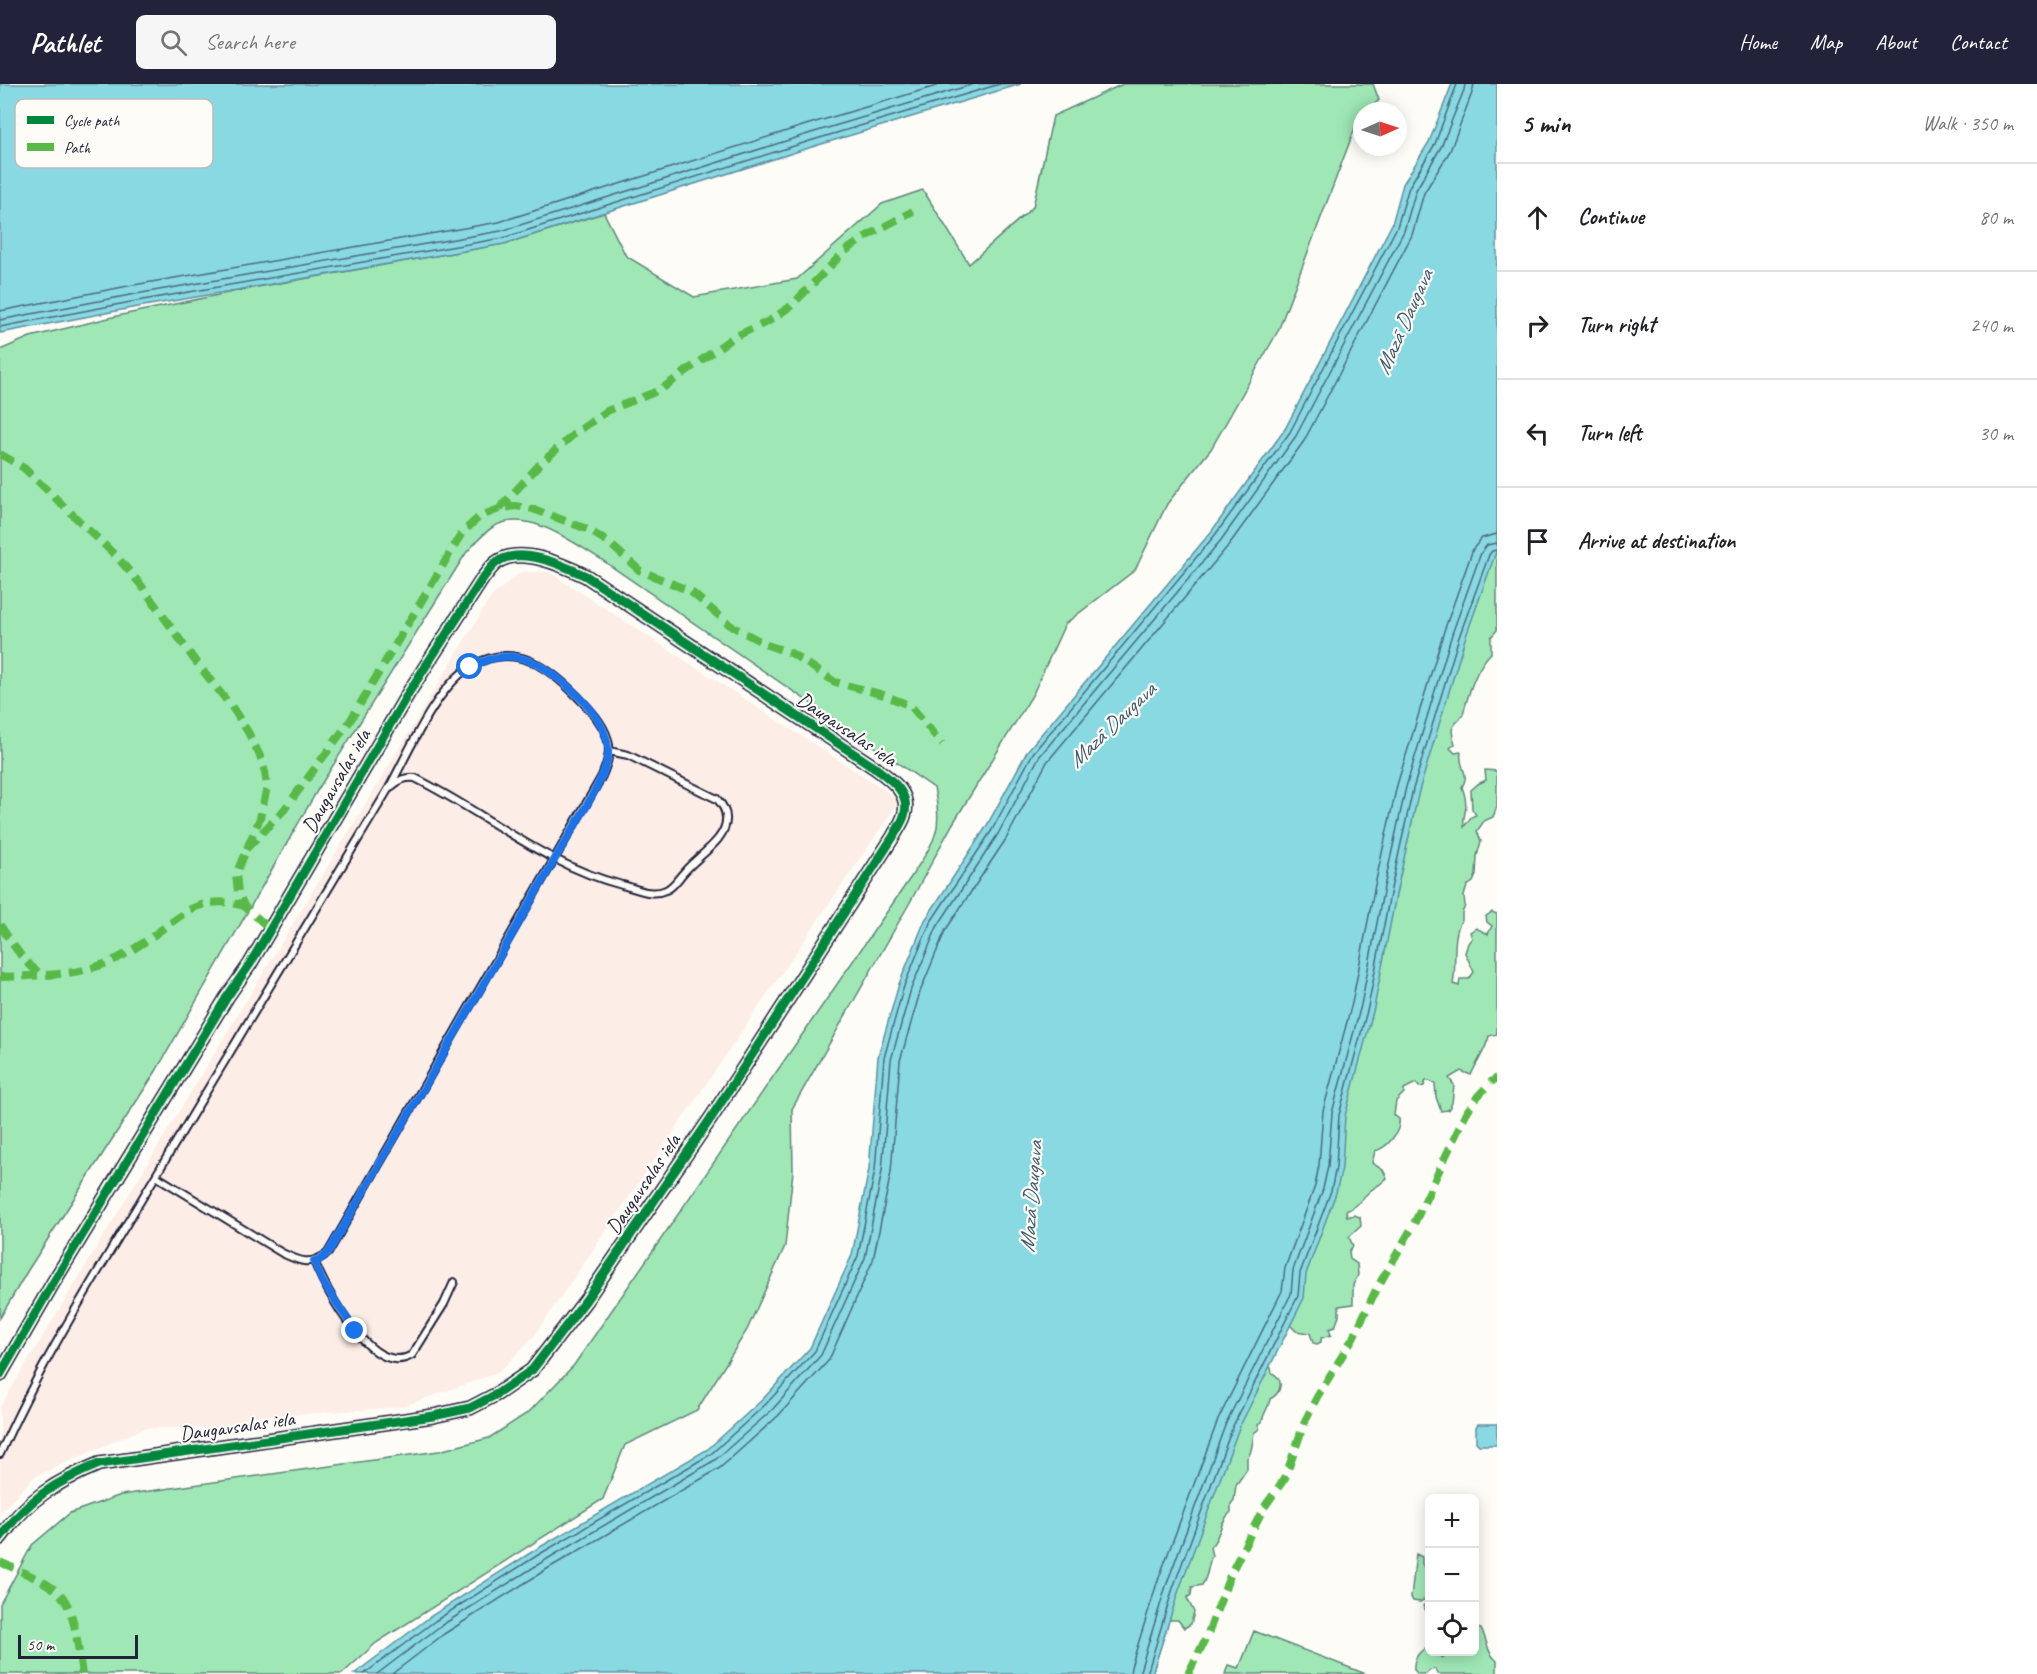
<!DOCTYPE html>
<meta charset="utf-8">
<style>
:root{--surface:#fff;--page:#f6f6f6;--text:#202124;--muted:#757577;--line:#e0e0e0;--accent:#22223b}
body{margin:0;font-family:Caveat,sans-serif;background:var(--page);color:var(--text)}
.controls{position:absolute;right:18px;bottom:18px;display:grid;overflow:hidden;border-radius:9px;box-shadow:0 3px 15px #0003}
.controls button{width:54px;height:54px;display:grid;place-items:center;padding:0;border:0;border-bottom:2px solid var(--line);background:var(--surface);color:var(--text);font:30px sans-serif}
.compass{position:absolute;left:1353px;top:18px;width:54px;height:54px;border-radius:50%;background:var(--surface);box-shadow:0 3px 15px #0003;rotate:87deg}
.scale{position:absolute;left:18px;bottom:15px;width:120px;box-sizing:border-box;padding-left:6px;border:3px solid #22223b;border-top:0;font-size:16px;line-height:21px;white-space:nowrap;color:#22223b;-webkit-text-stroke:4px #fdfcf7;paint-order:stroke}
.stop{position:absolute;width:18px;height:18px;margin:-14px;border:4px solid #1a73e8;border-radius:50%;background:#fff}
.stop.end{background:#1a73e8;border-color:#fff;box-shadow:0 2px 6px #0008}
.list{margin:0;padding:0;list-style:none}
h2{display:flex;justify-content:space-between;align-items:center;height:78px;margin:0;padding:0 24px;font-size:26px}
h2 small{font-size:20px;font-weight:400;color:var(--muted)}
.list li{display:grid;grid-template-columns:39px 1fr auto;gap:18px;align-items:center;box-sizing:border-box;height:108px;padding:0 24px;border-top:2px solid var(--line)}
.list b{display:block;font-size:22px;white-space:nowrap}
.list em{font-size:20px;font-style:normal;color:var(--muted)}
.icon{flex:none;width:33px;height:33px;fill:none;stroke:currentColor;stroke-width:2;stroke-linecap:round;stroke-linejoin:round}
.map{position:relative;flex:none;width:1497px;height:1590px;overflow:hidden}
header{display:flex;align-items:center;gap:36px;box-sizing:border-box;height:84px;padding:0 30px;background:var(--accent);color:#fff}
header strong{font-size:28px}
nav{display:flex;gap:33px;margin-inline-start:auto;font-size:21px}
.search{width:420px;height:54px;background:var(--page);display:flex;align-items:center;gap:15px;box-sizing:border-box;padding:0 21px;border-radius:9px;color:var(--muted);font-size:22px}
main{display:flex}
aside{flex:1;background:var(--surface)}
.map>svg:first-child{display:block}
</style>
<header>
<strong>Pathlet</strong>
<div class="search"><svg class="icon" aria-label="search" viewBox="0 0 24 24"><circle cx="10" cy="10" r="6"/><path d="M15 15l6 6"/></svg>Search here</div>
<nav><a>Home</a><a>Map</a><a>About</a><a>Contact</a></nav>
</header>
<main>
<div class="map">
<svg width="1497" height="1590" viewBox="0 0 1497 1590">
<rect width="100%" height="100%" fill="#fdfcf7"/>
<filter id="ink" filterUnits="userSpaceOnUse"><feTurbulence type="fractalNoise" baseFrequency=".0167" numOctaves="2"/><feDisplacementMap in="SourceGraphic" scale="12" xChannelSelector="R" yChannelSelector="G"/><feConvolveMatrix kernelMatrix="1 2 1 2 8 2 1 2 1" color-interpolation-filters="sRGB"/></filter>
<g filter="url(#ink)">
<path fill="#fcede6" d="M521,488H549L900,716L534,1252L499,1288L401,1323L246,1334L231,1344H144L34,1393L0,1429V1323L491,513Z"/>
<path fill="#9fe8b6" stroke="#608578" stroke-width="1.5" d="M1123,0H1373L1379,16L1367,27H1362V32L1358,36L1278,247L1211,365L1167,420L1135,486L1065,540L1033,610L952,741L913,813L792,1025L793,1087L785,1162L747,1246L697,1326L625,1361L603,1415L376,1559L342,1590H0V1520L32,1461L70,1429L121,1411L439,1367L489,1354L529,1328L574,1281L911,793C934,757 944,748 934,704L599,474C571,457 526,423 493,443C483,449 474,461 466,469L317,707L156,987L28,1186L0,1234V266L30,253L117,232L252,204L504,160L604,129L626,172L694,213L797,195L882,120L923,106L969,180L1033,123L1053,32Z
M1497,310V546L1491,553V569C1475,585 1469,609 1463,630C1461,636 1453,639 1452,646C1452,650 1454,656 1455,660L1450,664L1455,669L1461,668C1458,685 1471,688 1462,703C1465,711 1467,720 1465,728C1464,735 1463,736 1464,743L1471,733L1476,731L1472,725L1471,706L1478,700L1486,696L1485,686L1497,687V722L1493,733L1484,737L1477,747L1481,757L1477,772L1476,791L1473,798L1467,802L1464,812L1465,822L1462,829V836C1451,850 1457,883 1453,900L1459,902L1460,895H1469L1474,888L1465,869L1468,859L1472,854L1470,848L1476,844L1488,850L1492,842L1487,838L1486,832L1492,828L1497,830V950L1489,952C1486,966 1477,977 1471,991L1461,987L1449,994L1454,1001L1452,1019L1448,1026L1441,1027L1436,1013L1435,999L1426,996L1424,1002L1419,1003L1416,999L1404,1005V1009L1396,1017L1394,1031L1399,1035C1401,1048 1387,1064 1375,1067L1372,1079L1383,1086L1387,1094C1381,1101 1376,1102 1370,1107C1362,1114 1357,1123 1346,1127L1347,1133L1354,1131L1360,1133L1361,1142L1349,1153L1353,1162L1349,1167L1350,1175L1357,1180L1358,1191L1353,1201V1220L1339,1222V1232L1335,1243L1329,1245L1331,1251L1321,1254V1258L1317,1260L1313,1259L1310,1249L1296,1247L1290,1241L1269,1282L1271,1284L1272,1289C1285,1295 1281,1310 1270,1315C1269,1324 1263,1329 1262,1338L1258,1340L1259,1345L1254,1349C1252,1357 1253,1369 1247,1374V1385L1236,1401L1234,1416L1231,1420V1428C1218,1439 1221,1454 1210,1463L1212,1472C1207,1482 1209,1491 1202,1501L1192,1503L1191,1511L1187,1514L1194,1528L1191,1540L1184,1544L1178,1536H1169L1152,1590Z
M1416,1470L1422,1473V1480L1426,1485L1429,1486V1526L1425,1525L1423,1522L1426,1519L1425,1515L1420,1518L1413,1517L1411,1513Z
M1475,1544L1481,1545C1489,1559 1485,1566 1497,1577V1590H1437L1435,1585L1430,1586L1426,1590H1418L1414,1586C1413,1574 1419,1568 1428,1562L1430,1568H1439V1571L1442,1574L1455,1568H1474Z
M1254,1547L1366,1590H1225L1228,1581L1239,1584Z"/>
<path fill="#88d9e2" stroke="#5f909f" stroke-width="1.5" d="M0,0H1021L815,62L504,160L132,224L0,249Z
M1452,0H1497V465L1465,555L1419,707L1397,806L1374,924L1345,1032L1342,1084L1336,1109L1306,1190L1304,1214L1239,1344L1179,1506L1152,1590H354L431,1532L535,1466L708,1365L762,1316L810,1264L852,1171L869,1085L878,973L899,900L925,836L986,743L1028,666L1211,448L1285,345L1392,140L1403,100L1429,58Z
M1478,1340H1497V1361H1479L1476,1358V1343Z"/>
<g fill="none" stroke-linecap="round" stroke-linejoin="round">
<path stroke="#4b6b7e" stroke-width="1.5" d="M0,227L128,202L499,138L809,40L943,0
M0,236L130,211L501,147L811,49L974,0
M0,243L131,218L503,154L813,56L1000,0
M364,1590L435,1537L538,1471L711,1370L766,1320L815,1267L858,1172L875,1086L884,974L904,902L930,839L992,746L1033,669L1215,451L1290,348L1397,143L1409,103L1435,60L1457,0
M377,1590L439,1543L542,1478L715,1376L772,1326L821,1271L865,1174L882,1087L891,976L911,905L937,843L998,750L1039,673L1221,456L1296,352L1404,147L1416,106L1441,63L1464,6L1465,0
M392,1590L444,1550L547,1485L720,1384L778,1332L829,1276L873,1176L891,1088L900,977L920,908L945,847L1006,755L1047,678L1228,462L1304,357L1412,151L1424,109L1450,67L1472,9L1474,0
M1130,1590L1131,1583L1157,1499L1218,1336L1282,1207L1285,1184L1315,1102L1319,1081L1323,1027L1352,919L1375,801L1397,701L1444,547L1473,465L1482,454L1497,450
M1139,1590L1166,1502L1226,1339L1291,1210L1293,1186L1323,1105L1328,1082L1332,1029L1361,921L1384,803L1406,703L1452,550L1481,469L1487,461L1497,459
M1147,1590L1173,1504L1233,1342L1298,1212L1300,1189L1331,1107L1336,1083L1339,1031L1368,923L1391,805L1413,705L1459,553L1489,471L1492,467L1497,466"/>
<g stroke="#22223b" stroke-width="10">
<path id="service" d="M392,702C399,696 405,693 415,694C486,729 544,781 622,801C636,804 650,813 666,806C675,802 678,794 685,787C695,776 708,767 718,755C729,741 729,727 717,715L628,671L609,667
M314,1177C326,1206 372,1295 412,1271L444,1220L454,1198
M0,1370C43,1273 101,1183 155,1093C233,964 311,834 389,704C409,668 436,602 473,581C515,558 547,582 577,612C590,626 606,641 609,661C610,672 606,682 602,692L328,1169C310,1182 301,1178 282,1169L156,1092"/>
</g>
<g stroke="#22223b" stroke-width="16">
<path id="minor" d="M0,1291L53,1199L227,913L250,880L409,608L483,494C487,489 491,483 496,479C519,461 563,481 586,492L874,683C890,695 912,709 904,732C902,739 896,747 893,753L711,1034L586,1216L532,1286L497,1310L470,1324L433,1332L99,1380C55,1398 28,1415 0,1454"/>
</g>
<use href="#service" stroke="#fdfcf7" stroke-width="6"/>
<use href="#minor" stroke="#fdfcf7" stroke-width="12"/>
<path stroke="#58b947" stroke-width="8" stroke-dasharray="15 8" stroke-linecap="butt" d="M0,370L24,384L118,474L141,501L193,574L234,626L248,648L260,672L265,688L267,703L260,734L236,790L238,808L244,822L270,845
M499,425L540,380L574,350L607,327L660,306L732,254L769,237L791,222L844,168L867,152L913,127
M246,765L284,726L350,637L462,449L479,433L499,425L515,422L533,425L587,445L608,458L639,486L690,507L730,541L767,561L791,569L835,598L884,611L911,622L942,660
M0,841C13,860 23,879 43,891
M0,893C42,891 83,893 122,872C146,859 167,840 191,825C209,817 225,816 244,822
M0,1478C19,1487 43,1495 59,1509C76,1525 78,1567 82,1590
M1188,1590L1207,1552L1231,1489L1263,1425L1285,1394L1305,1337L1317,1313L1353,1254L1376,1206L1414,1140L1466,1029L1478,1012L1491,998L1497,994"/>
<g stroke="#fdfcf7" stroke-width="13">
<path id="cycleway" d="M0,1291L53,1199L227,913L250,880L409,608L483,494C487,489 491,483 496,479C519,461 563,481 586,492L874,683C890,695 912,709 904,732C902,739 896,747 893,753L711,1034L586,1216L532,1286L497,1310L470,1324L433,1332L99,1380C55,1398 28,1415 0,1454"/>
</g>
<use href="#cycleway" stroke="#00873e" stroke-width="9"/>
</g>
</g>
<g fill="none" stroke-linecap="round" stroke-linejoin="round" filter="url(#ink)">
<path stroke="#1a73e8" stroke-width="8" d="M355,1247L322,1197L314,1177L319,1176L328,1169C404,1038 481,907 555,775C568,752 607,694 608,670C610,638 577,609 554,591C526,569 501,567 470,583"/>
</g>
<g text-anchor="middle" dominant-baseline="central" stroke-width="4.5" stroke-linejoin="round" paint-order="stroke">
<g font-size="21" fill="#22223b" stroke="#fdfcf7">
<text transform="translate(847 645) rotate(34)">Daugavsalas iela</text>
<text transform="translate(336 697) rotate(-60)">Daugavsalas iela</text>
<text transform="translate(643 1100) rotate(-56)">Daugavsalas iela</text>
<text transform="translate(237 1342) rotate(-8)">Daugavsalas iela</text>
</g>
<g font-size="22" font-style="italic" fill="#41596d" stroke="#fdfcf7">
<text transform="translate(1404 238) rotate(-66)">Mazā Daugava</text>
<text transform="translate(1112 641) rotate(-44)">Mazā Daugava</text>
<text transform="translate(1031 1113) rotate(-86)">Mazā Daugava</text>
</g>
</g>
<rect x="15" y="15" width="198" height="69" rx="9" fill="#fdfcf7" stroke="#bbbbbf" stroke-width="1.5"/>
<rect x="27" y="32" width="27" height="8" fill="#00873e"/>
<rect x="27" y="59" width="27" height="8" fill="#58b947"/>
<g font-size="16" fill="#22223b">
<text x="64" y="42">Cycle path</text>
<text x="64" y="69">Path</text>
</g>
</svg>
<div class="controls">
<button>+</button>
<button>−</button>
<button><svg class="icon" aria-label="locate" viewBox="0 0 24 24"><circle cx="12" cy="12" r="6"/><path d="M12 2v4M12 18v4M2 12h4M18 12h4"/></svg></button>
</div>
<svg class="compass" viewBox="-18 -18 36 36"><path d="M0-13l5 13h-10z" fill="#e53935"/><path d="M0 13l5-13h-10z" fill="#757577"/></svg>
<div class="scale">50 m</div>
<div class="stop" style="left:470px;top:583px"></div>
<div class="stop end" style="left:355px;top:1247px"></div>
</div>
<aside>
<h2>5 min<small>Walk · 350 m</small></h2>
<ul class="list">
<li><svg class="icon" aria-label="ahead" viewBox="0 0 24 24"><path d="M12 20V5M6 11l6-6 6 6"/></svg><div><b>Continue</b></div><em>80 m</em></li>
<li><svg class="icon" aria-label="right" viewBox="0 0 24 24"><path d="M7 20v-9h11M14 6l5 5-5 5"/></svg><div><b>Turn right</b></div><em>240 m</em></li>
<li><svg class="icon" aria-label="left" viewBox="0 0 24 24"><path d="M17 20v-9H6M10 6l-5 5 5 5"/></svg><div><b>Turn left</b></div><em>30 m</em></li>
<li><svg class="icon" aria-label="arrive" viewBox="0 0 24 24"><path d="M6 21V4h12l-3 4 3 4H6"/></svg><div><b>Arrive at destination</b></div></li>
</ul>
</aside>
</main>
